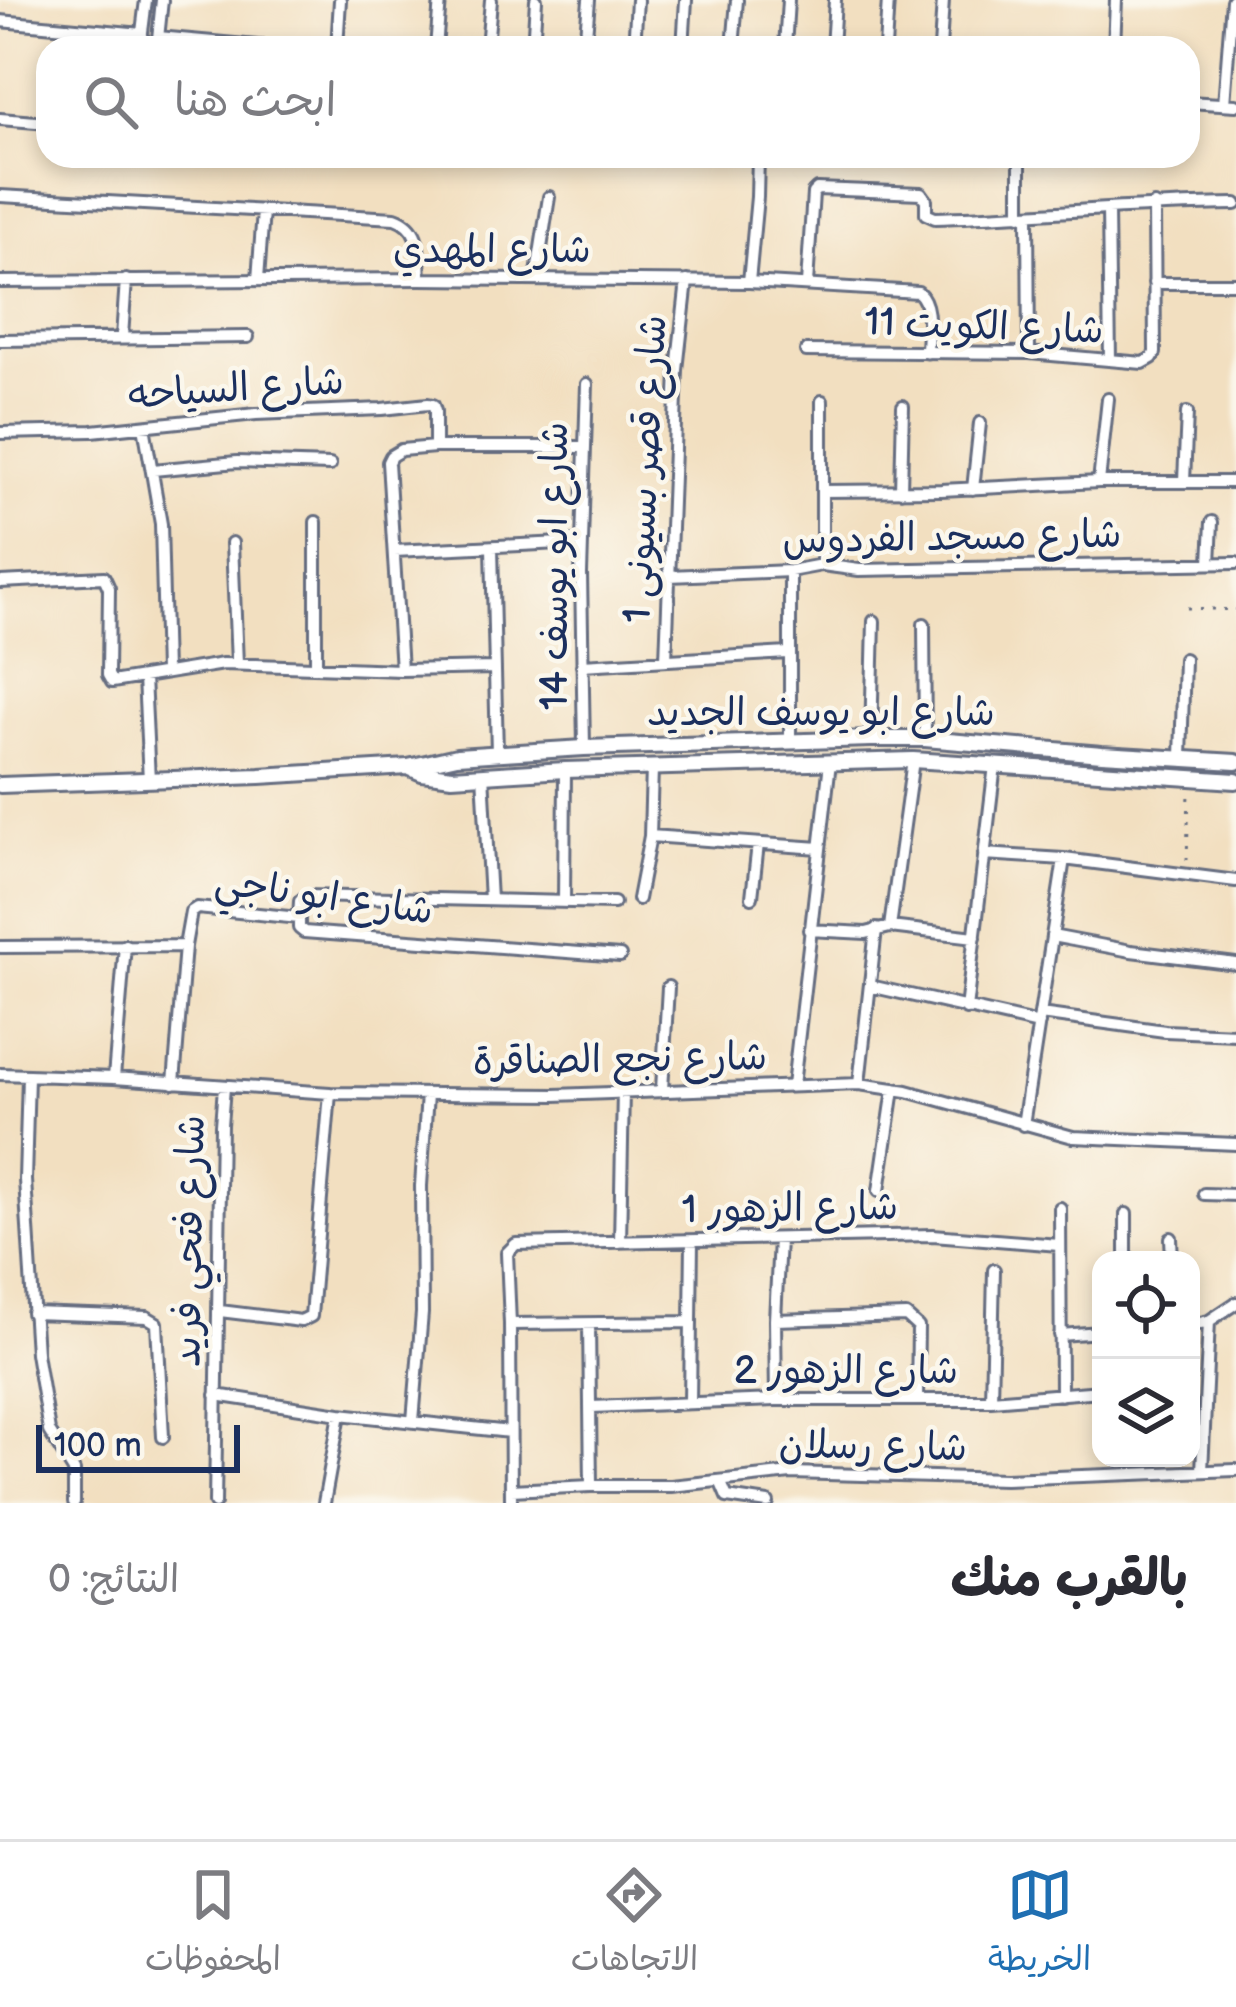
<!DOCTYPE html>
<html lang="ar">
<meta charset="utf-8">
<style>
:root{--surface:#fff;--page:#f7f7f7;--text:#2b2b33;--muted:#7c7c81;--line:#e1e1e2;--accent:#1f6fb2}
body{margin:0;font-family:"Balsamiq Sans","Playpen Sans Arabic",sans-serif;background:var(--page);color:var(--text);direction:rtl}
.controls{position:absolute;right:36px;bottom:36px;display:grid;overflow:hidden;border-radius:24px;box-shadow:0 6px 18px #0003}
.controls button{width:108px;height:108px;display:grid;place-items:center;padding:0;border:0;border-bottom:3px solid var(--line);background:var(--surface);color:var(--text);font:60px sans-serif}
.scale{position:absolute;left:36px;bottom:30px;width:204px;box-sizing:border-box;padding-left:12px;border:6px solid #1b2f5e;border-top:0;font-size:33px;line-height:42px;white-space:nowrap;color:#1b2f5e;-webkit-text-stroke:9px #fbf7ec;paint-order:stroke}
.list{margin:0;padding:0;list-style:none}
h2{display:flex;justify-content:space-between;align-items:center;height:156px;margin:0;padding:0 48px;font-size:51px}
h2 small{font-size:39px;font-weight:400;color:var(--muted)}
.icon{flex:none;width:66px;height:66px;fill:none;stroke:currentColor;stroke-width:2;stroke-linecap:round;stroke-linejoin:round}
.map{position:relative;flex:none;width:1236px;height:1503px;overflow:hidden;direction:ltr}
.search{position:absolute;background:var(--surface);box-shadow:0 6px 18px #0003;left:36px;right:36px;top:36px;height:132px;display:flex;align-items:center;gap:30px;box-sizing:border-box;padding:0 42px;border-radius:36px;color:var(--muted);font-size:45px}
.sheet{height:336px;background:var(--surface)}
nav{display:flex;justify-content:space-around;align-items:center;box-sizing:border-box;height:168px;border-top:3px solid var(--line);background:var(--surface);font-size:33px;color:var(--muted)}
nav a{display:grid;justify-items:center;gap:6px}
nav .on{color:var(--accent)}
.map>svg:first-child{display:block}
</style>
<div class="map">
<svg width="1236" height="1503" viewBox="0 0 1236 1503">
<rect width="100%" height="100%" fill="#fbf7ec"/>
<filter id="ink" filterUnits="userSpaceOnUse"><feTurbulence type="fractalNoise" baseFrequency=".00833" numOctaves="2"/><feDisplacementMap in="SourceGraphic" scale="24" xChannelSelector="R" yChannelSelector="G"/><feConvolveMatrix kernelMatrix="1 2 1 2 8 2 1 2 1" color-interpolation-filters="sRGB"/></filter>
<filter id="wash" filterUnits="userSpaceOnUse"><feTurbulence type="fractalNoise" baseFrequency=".004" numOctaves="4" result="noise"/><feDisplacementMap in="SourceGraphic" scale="48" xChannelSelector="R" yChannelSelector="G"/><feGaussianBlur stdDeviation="2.7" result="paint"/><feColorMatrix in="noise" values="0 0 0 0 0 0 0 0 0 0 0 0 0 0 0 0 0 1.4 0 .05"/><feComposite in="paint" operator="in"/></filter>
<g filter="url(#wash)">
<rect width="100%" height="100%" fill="#f2dfc0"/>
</g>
<g filter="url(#ink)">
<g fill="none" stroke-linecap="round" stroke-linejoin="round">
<g stroke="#666d80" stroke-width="16">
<path id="minor" d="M0,21L142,34
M158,37L281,48
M140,48L146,0
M157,48L162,0
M337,48L340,0
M436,48L440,0
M487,48L491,0
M533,48L536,0
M585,48L589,0
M634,48L637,0
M683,48L686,0
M733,48L737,0
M785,48L788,0
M832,48L835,0
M885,48L888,0
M940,48L943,0
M1114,48L1116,0
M1188,102L1236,105
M1224,104L1232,0
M0,119L48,123
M0,196L395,218C423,228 418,253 420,279
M1108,209L1110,360
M1020,215V156
M1028,215L1029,353
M258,280L263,211
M536,280L549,197
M0,282L420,279L749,282L918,292C933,305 927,334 927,353
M749,282L757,197L758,156
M1154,283H1236
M807,284L813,193L817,189L921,193L926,200V214L935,218C1036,215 1135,205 1236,204
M122,337L126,280
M0,340L248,337
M806,351L1029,353L1143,363L1152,358L1155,353L1154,205
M144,426L161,524L165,672
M0,433L92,431L256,414L382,409L428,404L433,405L435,411V447
M153,470L237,462L330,465
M1184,481L1187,413
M1099,482L1108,399
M973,489L980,423
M822,491L941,490L1099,482H1236
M901,491L903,406
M232,543L237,664
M492,547L497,753
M394,551L582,542
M1210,563L1212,522
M822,565V401
M669,576L790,571L822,565L859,570L1236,563
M0,582L104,577L109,588L108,675L112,682L223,664L401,670L495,668
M924,624L925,739
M666,660L677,370L687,281
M582,665L788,653
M316,666V522
M401,670L388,462L391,456L401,450L435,447H585
M144,678L149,780
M871,739L874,621
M790,741V571
M584,748L581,574L587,384
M1181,758L1184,659
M483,774L490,900
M650,836L820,848
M984,854L1064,859L1236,881
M752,897L758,844
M638,899L650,836L652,768
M564,902L565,770
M299,918L300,901L307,896L614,903
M299,918V928L304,932L620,956
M890,927L913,760
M809,930L866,933L890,927L975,937
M1052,936L1131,951L1236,964
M0,947L185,946
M870,986L1039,1024
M966,1009L995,765
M1040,1014L1165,1031L1236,1034
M0,1074L114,1078L330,1093L555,1095L859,1084L907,1091L1073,1137L1236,1144
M28,1076L25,1180L36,1353L49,1431L74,1471V1503
M114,1078L125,945
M174,1083L185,946L191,912L197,908L299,918
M859,1084L876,929
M793,1086L830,762
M662,1090L668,987
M1023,1125L1064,859
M879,1191L894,1089
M1204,1194L1236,1195
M1060,1208L1061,1395
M1171,1238L1172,1260
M620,1242L623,1091
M1126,1260V1214
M220,1311L301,1321L311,1316L330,1093
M32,1313L147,1317L157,1323L163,1437
M775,1320L906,1316L918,1327L917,1400
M510,1324L691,1322
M589,1324L591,1486
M1191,1325L1209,1321L1236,1303
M1060,1335L1101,1332
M216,1395L340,1414L510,1432
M776,1400L775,1320L779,1239
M991,1400L994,1270
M690,1403L692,1241
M591,1407L776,1400H991L1101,1391
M413,1421L422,1313L421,1186L427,1094
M1202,1471L1209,1321
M721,1483L727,1497L768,1503
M511,1490L591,1486H671L791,1473L1005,1479L1236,1470
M215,1503L221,1125L224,1087
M324,1503L340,1414
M511,1503L510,1324L507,1253L516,1244L933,1235L1059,1245"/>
</g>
<g stroke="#666d80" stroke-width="20">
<path id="tertiary" d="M408,767L422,773L452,777L565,770L913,760L1236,781
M0,785L260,776L408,767L457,756L584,748L871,739H925L1102,754L1236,762"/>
</g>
<path stroke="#666d80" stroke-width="3" stroke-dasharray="3 9" stroke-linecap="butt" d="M1187,608L1236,610
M1187,860L1189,792"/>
<use href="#minor" stroke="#fff" stroke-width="10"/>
<use href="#tertiary" stroke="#fff" stroke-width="14"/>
</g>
</g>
<g text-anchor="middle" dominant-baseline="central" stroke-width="9" stroke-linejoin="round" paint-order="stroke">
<g font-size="39" fill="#1b2f5e" stroke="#fbf7ec">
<text x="492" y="250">شارع المهدي</text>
<text transform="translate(984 327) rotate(2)">شارع الكويت 11</text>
<text transform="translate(236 389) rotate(-4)">شارع السياحه</text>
<text transform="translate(646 469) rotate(-87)">شارع قصر بسيونى 1</text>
<text transform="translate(952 538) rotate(-1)">شارع مسجد الفردوس</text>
<text transform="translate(555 566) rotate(-90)">شارع ابو يوسف 14</text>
<text x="821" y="713">شارع ابو يوسف الجديد</text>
<text transform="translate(324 897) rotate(8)">شارع ابو ناجي</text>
<text transform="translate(620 1060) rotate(-1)">شارع نجع الصناقرة</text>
<text transform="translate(790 1209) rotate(-1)">شارع الزهور 1</text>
<text transform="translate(190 1241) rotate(-89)">شارع فتحي فريد</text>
<text x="846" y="1371">شارع الزهور 2</text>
<text transform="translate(873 1447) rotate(1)">شارع رسلان</text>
</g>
</g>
</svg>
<div class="controls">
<button><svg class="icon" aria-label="locate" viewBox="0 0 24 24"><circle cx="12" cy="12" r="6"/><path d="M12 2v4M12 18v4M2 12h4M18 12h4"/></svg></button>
<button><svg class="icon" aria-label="layers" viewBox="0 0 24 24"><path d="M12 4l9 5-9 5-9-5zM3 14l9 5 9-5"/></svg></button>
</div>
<div class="scale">100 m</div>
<div class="search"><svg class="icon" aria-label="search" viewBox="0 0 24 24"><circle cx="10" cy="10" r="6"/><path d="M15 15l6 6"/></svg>ابحث هنا</div>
</div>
<section class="sheet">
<h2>بالقرب منك<small>النتائج: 0</small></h2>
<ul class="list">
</ul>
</section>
<nav>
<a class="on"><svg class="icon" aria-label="map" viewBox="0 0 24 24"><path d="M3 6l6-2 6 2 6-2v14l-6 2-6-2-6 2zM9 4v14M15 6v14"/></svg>الخريطة</a>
<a><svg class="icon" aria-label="directions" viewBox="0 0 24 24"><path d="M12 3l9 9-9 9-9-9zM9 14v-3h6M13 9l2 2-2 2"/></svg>الاتجاهات</a>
<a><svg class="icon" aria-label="saved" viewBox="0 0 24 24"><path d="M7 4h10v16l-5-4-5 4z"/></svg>المحفوظات</a>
</nav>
